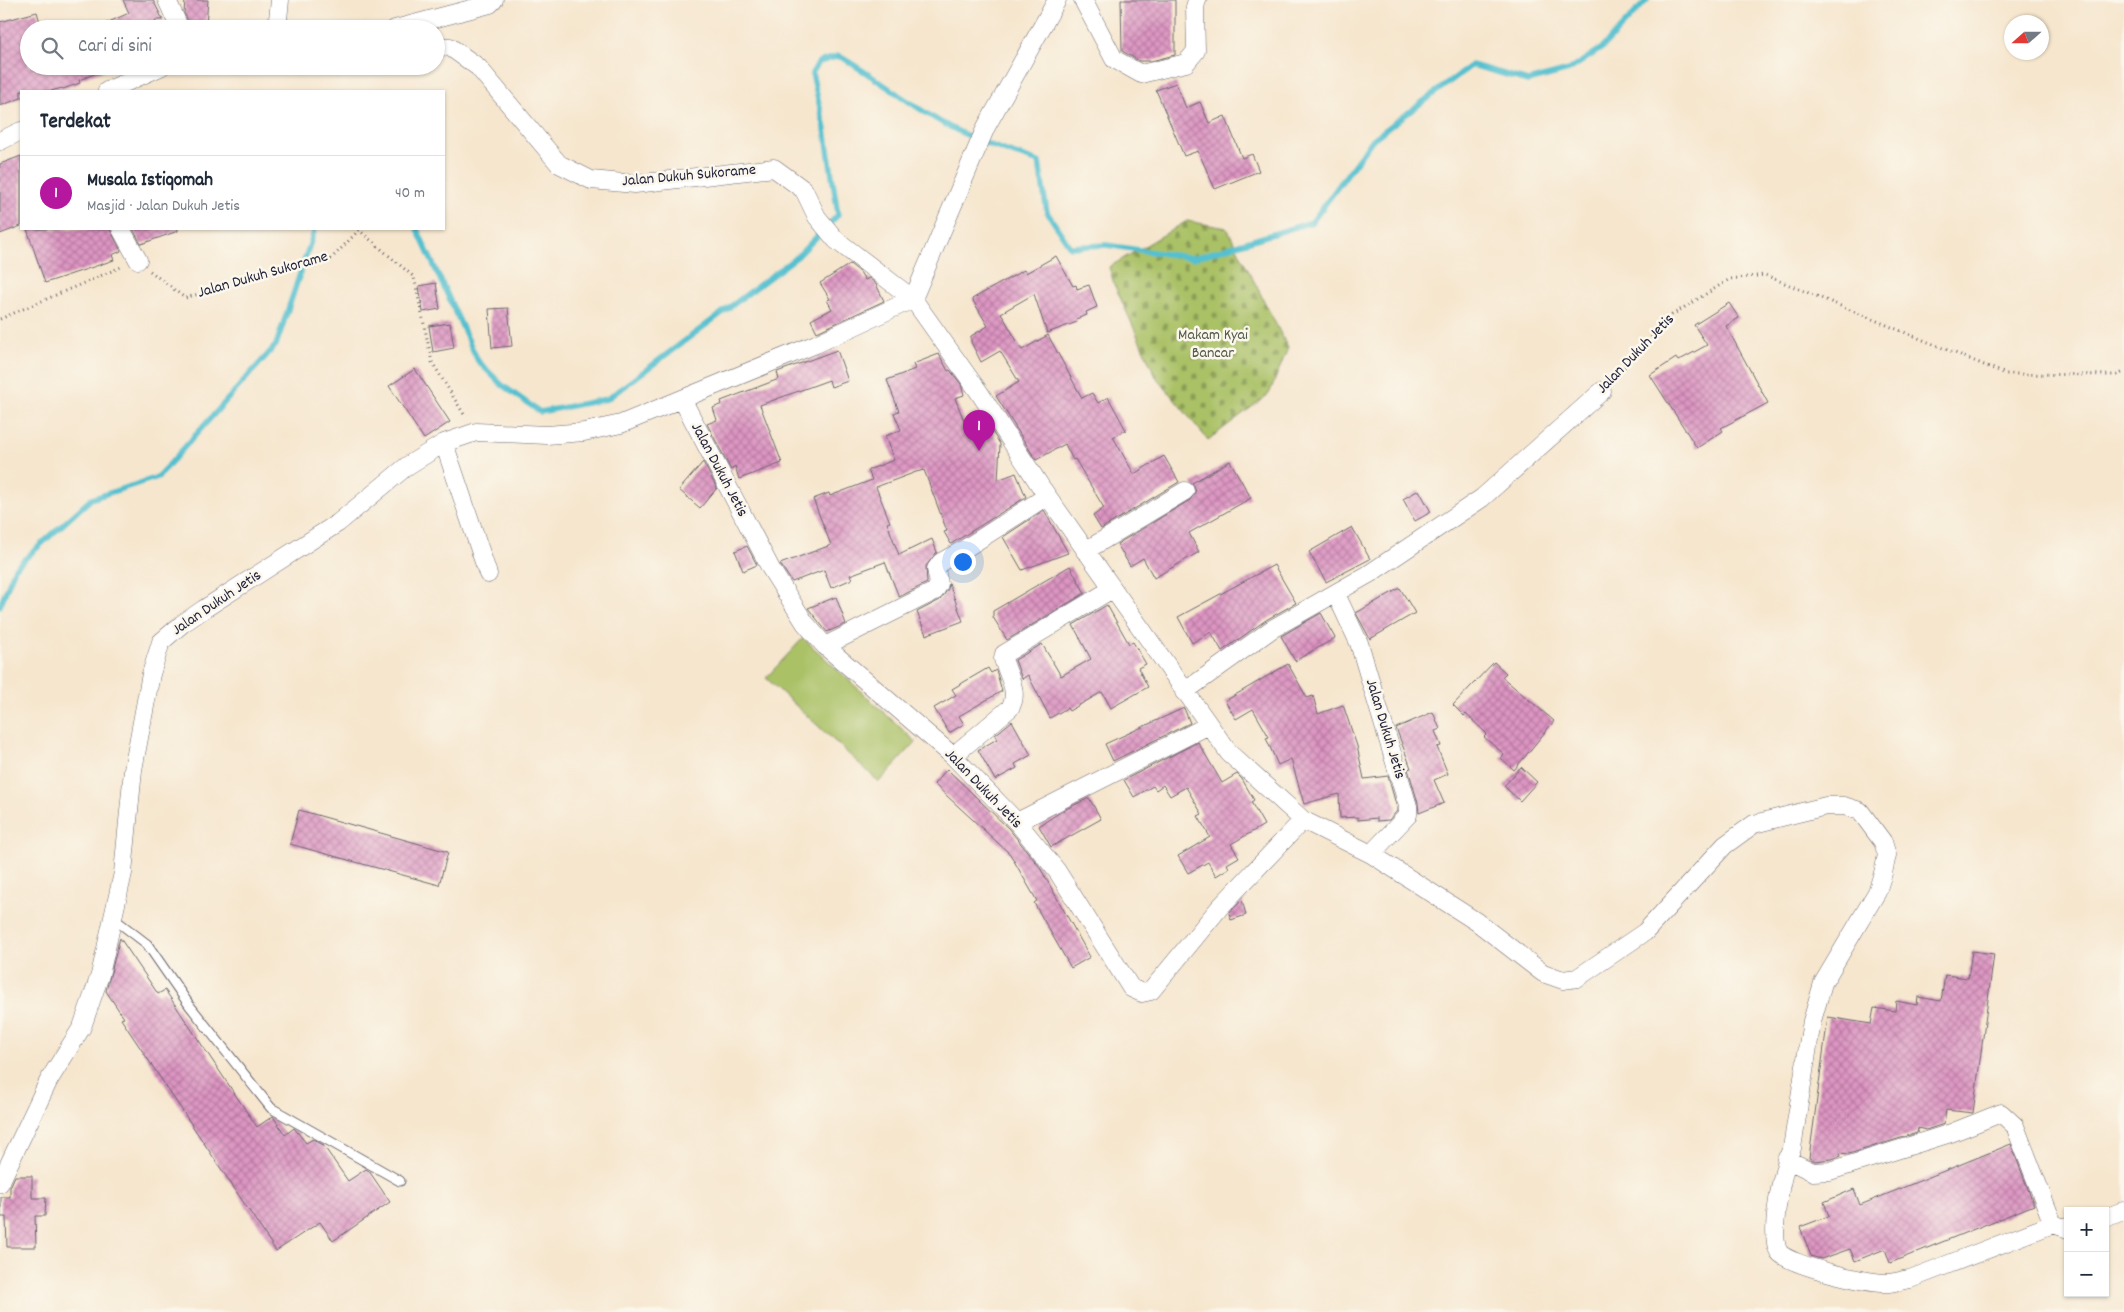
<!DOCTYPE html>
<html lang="id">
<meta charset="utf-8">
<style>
:root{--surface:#fff;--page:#f2f2f3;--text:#1f2937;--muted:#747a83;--line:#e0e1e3;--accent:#b5179e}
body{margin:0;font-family:Dekko,sans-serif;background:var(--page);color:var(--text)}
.controls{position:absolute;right:15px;bottom:15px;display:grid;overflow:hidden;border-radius:0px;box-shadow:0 1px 4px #0004}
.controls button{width:45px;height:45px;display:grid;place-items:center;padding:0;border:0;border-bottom:1px solid var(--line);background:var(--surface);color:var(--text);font:25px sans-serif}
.compass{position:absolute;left:2004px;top:15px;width:45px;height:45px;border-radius:50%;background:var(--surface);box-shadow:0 1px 4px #0004;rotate:249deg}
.you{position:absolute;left:962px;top:561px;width:18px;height:18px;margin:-12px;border:4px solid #fff;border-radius:50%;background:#1a73e8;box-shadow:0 0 0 8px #1a73e833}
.badge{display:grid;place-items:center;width:32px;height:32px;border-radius:50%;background:var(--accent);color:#fff;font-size:16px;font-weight:700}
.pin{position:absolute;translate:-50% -41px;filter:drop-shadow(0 1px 2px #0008)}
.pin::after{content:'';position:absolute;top:26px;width:18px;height:15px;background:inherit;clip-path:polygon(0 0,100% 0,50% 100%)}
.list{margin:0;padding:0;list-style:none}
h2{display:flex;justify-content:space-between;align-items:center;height:65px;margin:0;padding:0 20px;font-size:21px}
h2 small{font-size:16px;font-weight:400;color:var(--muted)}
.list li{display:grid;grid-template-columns:32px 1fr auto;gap:15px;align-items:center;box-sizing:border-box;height:75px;padding:0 20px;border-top:1px solid var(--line)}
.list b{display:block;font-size:19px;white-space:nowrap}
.list p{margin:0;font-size:16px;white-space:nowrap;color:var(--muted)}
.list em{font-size:16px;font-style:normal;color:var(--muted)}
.icon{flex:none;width:28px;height:28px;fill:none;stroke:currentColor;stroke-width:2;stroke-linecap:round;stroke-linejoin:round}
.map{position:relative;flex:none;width:2124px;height:1312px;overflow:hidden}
.search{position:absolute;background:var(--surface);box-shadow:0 1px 4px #0004;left:20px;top:20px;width:425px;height:55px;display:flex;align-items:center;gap:12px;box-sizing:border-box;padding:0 18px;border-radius:28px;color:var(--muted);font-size:19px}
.panel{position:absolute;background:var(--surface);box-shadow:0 1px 4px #0004;left:20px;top:90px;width:425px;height:140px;border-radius:0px}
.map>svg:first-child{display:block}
</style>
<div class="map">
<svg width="2124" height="1312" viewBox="0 0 2124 1312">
<defs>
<pattern id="cemetery-stones" width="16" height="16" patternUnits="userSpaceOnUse" patternTransform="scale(1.25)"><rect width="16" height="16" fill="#aac166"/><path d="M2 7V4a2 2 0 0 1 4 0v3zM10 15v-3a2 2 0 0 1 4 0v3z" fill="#8a9c55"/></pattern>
<pattern id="building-cross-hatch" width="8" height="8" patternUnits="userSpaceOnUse" patternTransform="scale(1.25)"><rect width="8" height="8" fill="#dd95c2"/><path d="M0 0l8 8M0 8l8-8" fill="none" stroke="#b3799f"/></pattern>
</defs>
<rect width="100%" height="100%" fill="#fbf7ec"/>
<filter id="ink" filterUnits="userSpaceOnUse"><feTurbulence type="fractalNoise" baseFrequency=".02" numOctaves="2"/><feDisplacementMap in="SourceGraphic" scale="10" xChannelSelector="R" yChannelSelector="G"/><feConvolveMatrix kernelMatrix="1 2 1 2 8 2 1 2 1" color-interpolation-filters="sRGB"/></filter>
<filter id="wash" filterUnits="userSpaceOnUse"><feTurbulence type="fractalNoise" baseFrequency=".0096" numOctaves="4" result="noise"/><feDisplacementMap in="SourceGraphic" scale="20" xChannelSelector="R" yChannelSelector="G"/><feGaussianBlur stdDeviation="1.12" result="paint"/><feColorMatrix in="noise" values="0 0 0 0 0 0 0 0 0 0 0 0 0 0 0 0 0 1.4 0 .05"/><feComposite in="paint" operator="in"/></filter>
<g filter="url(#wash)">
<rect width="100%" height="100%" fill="#f6e6ce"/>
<path fill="#aac166" stroke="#667250" d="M803,638L916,742L879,782L766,678Z"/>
<path fill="url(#cemetery-stones)" stroke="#667250" d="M1187,221L1227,228L1288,348L1269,394L1208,440L1156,377L1114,284L1109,267Z"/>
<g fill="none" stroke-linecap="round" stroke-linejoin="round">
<path stroke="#55c0cf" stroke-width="5.5" d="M417,229L478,361L502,385L540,412L607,399L798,256L838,215L825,129L812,73L819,62L839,56C874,76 905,101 939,121C970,139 1005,151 1039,162L1047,212L1070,247L1106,245L1194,258L1312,222L1373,139L1472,65L1528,81L1569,70L1602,48L1647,0
M0,606L15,568L91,499L158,477L276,345L315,229"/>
</g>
<g id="blocks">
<path fill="url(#building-cross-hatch)" d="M123,0H153L163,20H155L159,29H93L129,13Z
M185,0H208L206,25L189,23L184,13Z
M1121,0H1175V55L1151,61H1139L1122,51Z
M37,12L42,29H29V66L110,68L79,80L80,83L63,89L62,88L51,91H21V98L0,106V22Z
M1176,83L1186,108L1200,102L1209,123L1225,116L1242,158L1252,154L1259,171L1215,189L1198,151L1184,156L1156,90Z
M21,156V226L0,234V164Z
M27,229H110L121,251L112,255L114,260L45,283Z
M133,229H178V231L141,244Z
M1056,256L1073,286L1076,285L1077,289L1089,285L1097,307L1086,312L1087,315L1076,319L1077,322L1047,333L1034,294L1001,313L1022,350L1048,335L1082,398L1092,393L1098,403L1108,397L1126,430L1113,437L1134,474L1164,456L1179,482L1101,529L1093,516L1104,508L1075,459L1073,460L1065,444L1036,460L996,396L1019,382L1000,351L981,362L971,342V336L988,326L972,299L1024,270L1026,273Z
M850,264L860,272L865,280L869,278L876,284L884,301L817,332L811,320L832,309L827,300L830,299L820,283Z
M436,283L440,309L423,312L419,286Z
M1729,303L1739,318L1726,326L1768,403L1721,428L1723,431L1697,448L1650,375L1676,358L1678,361L1707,345L1694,325Z
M508,308L512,346L492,348L489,309Z
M450,323L454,348L433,352L429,326Z
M837,350L848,381L831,387L829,380L760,405L782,463L739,479L735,466L731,470L707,424L717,420L713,408L722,404L721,401L779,379L777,372Z
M939,354L948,371L950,370L961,384L964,395L955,398L967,428L991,430L1000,444L998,480L1016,473L1026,497L951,544L944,532L947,531L924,470L916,472L876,487L890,522L887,523L899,555L932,539L937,552L926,566L927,583L899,597L885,562L850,575L852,579L831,588L824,570L792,582L780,564L831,545L813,499L829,493L830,496L872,480L868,470L894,460L885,436L901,430L894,413L899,411L887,380L915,369L913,364Z
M415,369L450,422L424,439L389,386Z
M1230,461L1251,498L1189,533L1199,552L1154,578L1143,558L1130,566L1117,544L1190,500L1196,491L1192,483Z
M703,462L717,488L700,508L679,490Z
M1419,490L1431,512L1415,521L1403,499Z
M1044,510L1068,553L1022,570L1003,537Z
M1352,527L1370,559L1326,582L1309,552Z
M747,546L757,565L743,571L735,551Z
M1274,565L1296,603L1266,620L1222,651L1211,632L1192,643L1178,617Z
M1070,566L1085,593L1007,640L993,617V611Z
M949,584L963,621L926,635L917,612L940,600L948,589Z
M1400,588L1415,613L1370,639L1356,613Z
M836,597L846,624L827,632L808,608Z
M1107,605L1129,644L1133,642L1146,664L1138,668L1148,687L1111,708L1102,692L1069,711L1067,708L1050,718L1028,675L1022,679L1015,660L1042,644L1061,676L1091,659L1073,625Z
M1321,613L1335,638L1295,661L1281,636Z
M1494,662L1506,673L1502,677L1554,721L1514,770L1501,758L1504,754L1484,737L1487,734L1466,714L1464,716L1453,705Z
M1288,664L1307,698L1313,696L1318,714L1343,705L1357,746L1364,779L1388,776L1397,808V811L1389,820L1377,821V818L1358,820V817L1340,818L1339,794L1304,804L1291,759L1278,765L1266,738L1269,737L1253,709L1236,719L1225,701Z
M988,668L991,673L996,670L1002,691L959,716L964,724L949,733L934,708L956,695L952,689Z
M1184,708L1190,723L1113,761L1105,744Z
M1433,712L1440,729L1435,731L1441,746L1437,747L1448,774L1434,780L1444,803L1419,813L1418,803L1408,769L1411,768L1396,728Z
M1012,721L1031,755L1015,764L1017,768L995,780L978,750L997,739L995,735Z
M1198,742L1222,783L1237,774L1242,779L1254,800L1251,802L1264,825L1231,844L1239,857L1227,864L1229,868L1216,876L1208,862L1188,873L1178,856L1210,837L1198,816L1202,814L1186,787L1170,796L1163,785L1156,790L1153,786L1134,797L1124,780Z
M1521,767L1537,782L1520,801L1504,786Z
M947,769L1009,829L1039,866L1090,957L1071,968L1034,903L1037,901L1010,854L934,784Z
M1089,798L1101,819L1051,847L1039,826L1062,811Z
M299,810L448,852L439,885L290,844Z
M1242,900L1246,915L1231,920L1229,913Z
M120,938L158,994L165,990L257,1127L273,1116L285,1135L294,1128L306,1143L313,1139L323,1145L348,1181L366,1169L369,1171L390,1202L333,1241L320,1222L276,1251L121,1019L124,1018L106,991Z
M1972,951L1994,954L1973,1113L1946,1110L1944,1124L1926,1130L1918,1128L1917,1133L1849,1154L1840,1153L1841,1156L1832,1159L1815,1161L1809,1158L1828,1017L1871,1024L1874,1008L1895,1011L1896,1001L1917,1005L1918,997L1941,1001L1945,975L1968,978Z
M2011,1144L2034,1205L1890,1263L1885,1249L1855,1261L1850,1249L1821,1259L1811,1256L1800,1227L1829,1216L1824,1202L1854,1189L1860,1205Z
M15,1176H32V1198H46L45,1216H35L36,1247H7L6,1217H1V1197H10V1187Z"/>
</g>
</g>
<g filter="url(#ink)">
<use href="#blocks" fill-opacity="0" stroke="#6c676e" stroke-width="1"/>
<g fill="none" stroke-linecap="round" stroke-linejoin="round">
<g stroke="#6c676e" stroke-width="11">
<path id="service" d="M113,918L147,944L190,1006L271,1108L400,1181"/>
</g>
<g stroke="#6c676e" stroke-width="19">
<path id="minor" d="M167,0L180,29
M1083,0L1114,59L1141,74L1186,63L1196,51L1195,7L1197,0
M277,29L280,0
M395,29L490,4L494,0
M436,46L450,47L478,67L559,164L591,180L635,184L774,168L804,190L817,217L836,240L913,299L979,392L1041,487L1229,753L1303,820L1371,854L1396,870L1477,922L1543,973L1563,980L1577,978L1645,932L1725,845L1754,824L1826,806H1844L1860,811L1883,842L1887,855L1883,873L1877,892L1823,983L1812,1021L1792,1148C1783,1165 1768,1235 1779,1252C1788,1265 1869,1284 1887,1283C1894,1283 1902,1280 1910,1279L2053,1224
M107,91L162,66
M0,141L21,131
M121,229L138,260
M913,299L986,127L1057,0
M682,399L771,569L805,623L825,646L953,756L1017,822L1057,871L1131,988L1142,993L1151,991L1220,907L1303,820
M444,443L488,574
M1085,551L1185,491
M1336,594L1359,643L1408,806V815L1371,854
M825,646L935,591L939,584L936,569L941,562L966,548L1047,496
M1184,692L1272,629L1369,574L1482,498L1602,391
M953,756L1010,708C1020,693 1008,675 1003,659L1004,654L1112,589
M1017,822L1209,725
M1786,1159L1813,1172L1830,1171L1951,1133L2001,1113L2015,1126L2053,1224L2068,1229
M0,1183L49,1080L82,1027L100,975L123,873L133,770L151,674L161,642L182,624L204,609L338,523L407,466L444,443L476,432L547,435L584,432L621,424L816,344L913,299
M2105,1218L2123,1211"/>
</g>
<path stroke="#6c676e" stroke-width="3" stroke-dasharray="1 4" stroke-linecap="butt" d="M150,271L185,298L294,267L330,260L359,230L414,277L432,362L465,416
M0,319L121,267
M1614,378L1672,315L1730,279L1765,275L2006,374L2117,375L2124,372"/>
<use href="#service" stroke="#fff" stroke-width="9"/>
<use href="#minor" stroke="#fff" stroke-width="18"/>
</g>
</g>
<g text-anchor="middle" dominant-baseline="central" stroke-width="5" stroke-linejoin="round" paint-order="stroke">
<g font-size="16" fill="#22223b" stroke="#fbf7ec">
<text transform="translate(689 176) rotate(-5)">Jalan Dukuh Sukorame</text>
<text transform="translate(263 275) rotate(-16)">Jalan Dukuh Sukorame</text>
<text transform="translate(1636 354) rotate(-46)">Jalan Dukuh Jetis</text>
<text transform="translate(719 470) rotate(62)">Jalan Dukuh Jetis</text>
<text transform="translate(217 603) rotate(-34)">Jalan Dukuh Jetis</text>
<text transform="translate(1385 729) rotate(73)">Jalan Dukuh Jetis</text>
<text transform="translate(983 789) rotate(46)">Jalan Dukuh Jetis</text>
</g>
<g font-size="16" fill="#525a4a" stroke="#fbf7ec">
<text x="1213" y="335">Makam Kyai<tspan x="1213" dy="18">Bancar</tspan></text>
</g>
</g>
</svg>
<div class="controls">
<button>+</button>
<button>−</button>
</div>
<svg class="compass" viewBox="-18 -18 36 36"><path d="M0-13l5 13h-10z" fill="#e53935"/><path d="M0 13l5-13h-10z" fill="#747a83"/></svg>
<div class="you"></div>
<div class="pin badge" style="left:979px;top:451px">1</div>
<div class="search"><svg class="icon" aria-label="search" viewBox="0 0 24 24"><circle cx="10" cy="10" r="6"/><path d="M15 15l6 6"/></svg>Cari di sini</div>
<section class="panel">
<h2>Terdekat<small></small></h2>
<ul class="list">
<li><span class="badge">1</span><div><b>Musala Istiqomah</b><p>Masjid · Jalan Dukuh Jetis</p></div><em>40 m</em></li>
</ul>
</section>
</div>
